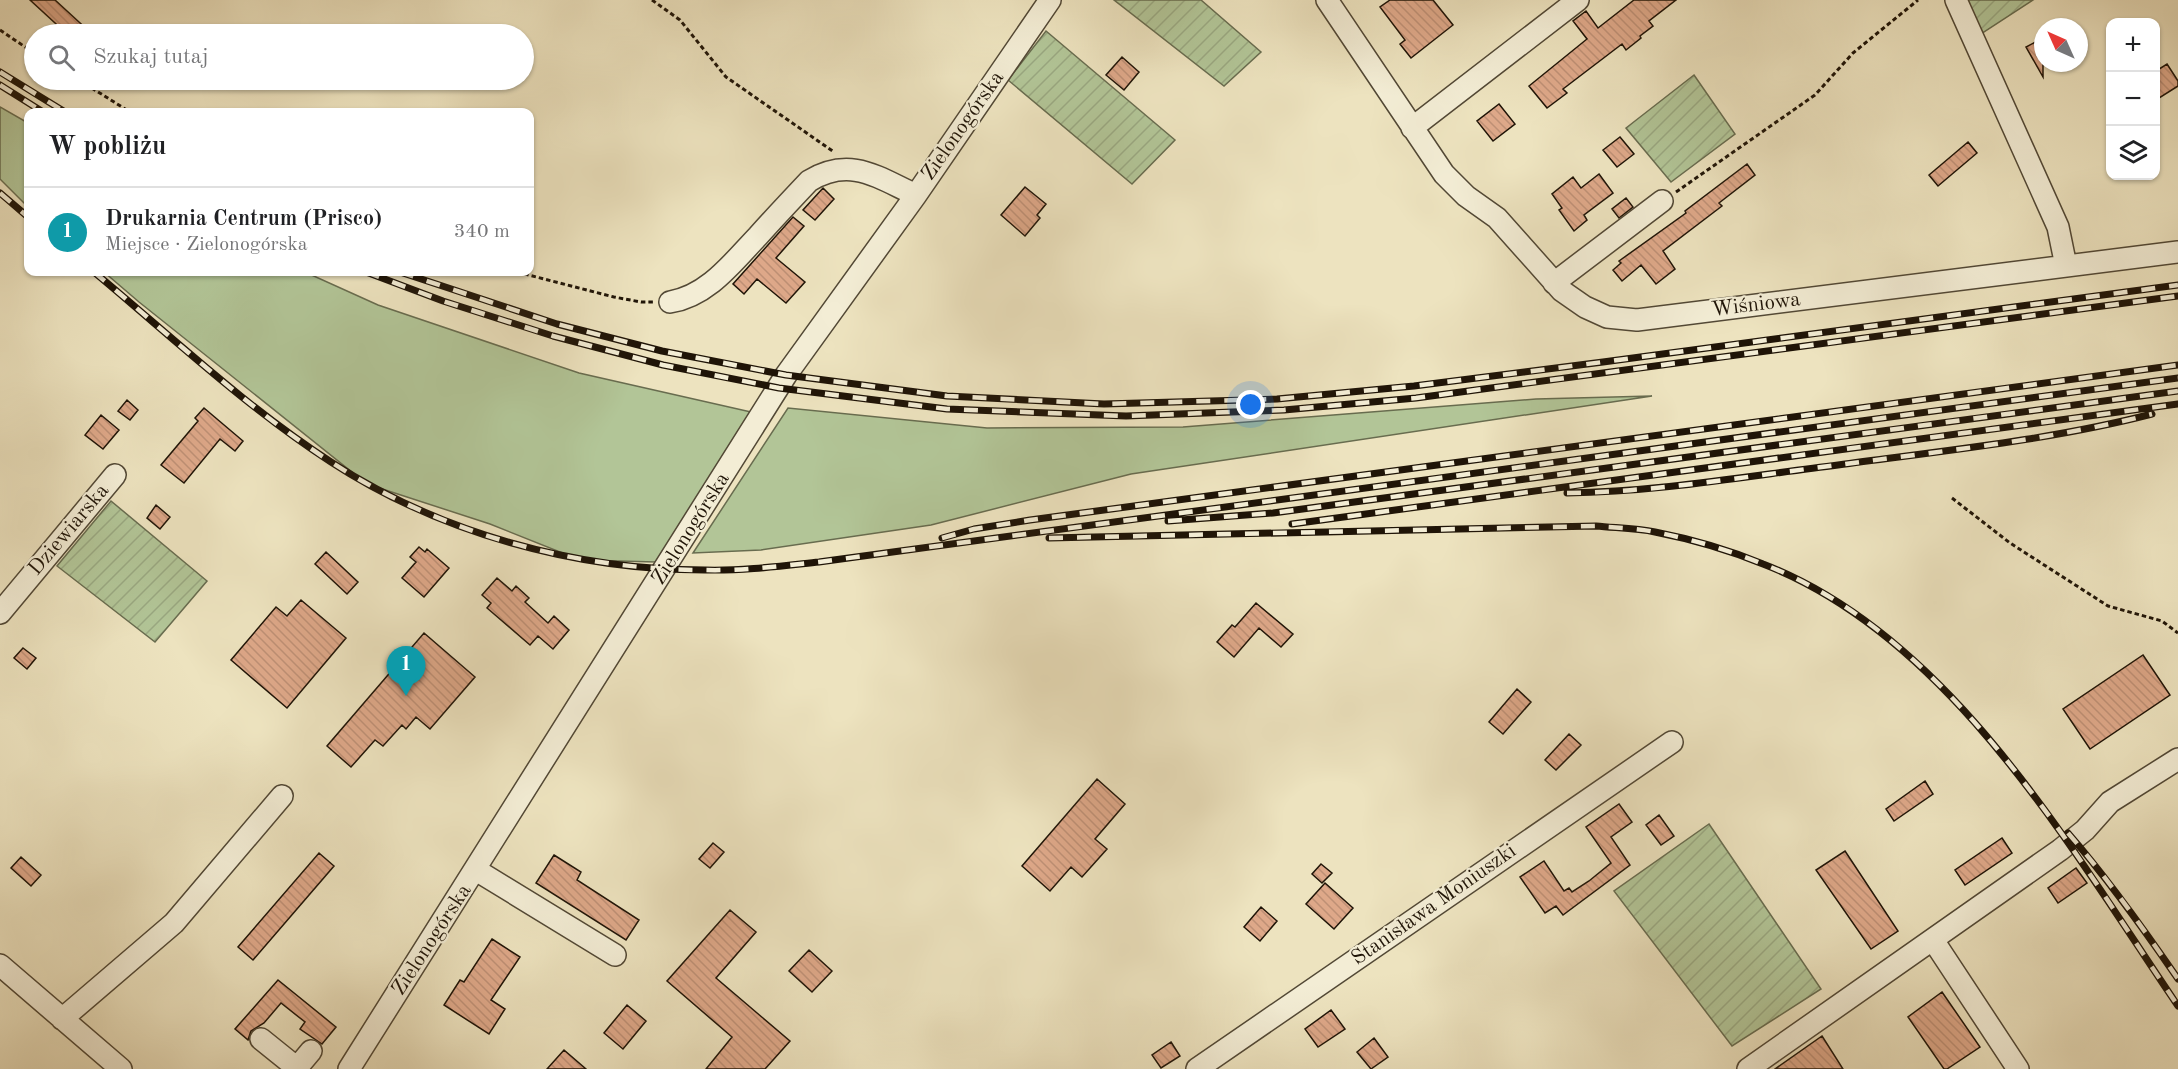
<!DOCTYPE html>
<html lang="pl">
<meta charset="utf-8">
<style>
:root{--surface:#fff;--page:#f6f6f6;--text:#202124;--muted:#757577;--line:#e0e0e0;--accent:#2563eb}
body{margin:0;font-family:"Old Standard TT",serif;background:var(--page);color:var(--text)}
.controls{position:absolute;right:18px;top:18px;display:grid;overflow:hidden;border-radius:12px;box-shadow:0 2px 4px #0004}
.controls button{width:54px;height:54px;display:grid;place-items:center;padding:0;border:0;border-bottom:2px solid var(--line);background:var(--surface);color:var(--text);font:30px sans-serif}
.compass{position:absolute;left:2034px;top:18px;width:54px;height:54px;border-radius:50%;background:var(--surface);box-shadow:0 2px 4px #0004;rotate:315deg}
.you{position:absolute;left:1251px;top:405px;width:21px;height:21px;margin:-15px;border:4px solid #fff;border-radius:50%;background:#1a73e8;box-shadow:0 0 0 9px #1a73e833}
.badge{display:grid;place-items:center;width:39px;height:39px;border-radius:50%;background:var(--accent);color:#fff;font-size:20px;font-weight:700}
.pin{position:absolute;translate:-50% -50px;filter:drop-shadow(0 2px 3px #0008)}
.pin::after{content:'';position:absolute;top:32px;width:21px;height:18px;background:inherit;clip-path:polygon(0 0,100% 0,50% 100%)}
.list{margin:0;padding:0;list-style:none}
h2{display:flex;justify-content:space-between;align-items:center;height:78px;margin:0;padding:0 24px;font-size:26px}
h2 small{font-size:20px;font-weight:400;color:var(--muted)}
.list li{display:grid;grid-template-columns:39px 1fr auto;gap:18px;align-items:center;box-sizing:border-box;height:90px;padding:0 24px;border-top:2px solid var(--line)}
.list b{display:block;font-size:22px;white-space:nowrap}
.list p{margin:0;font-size:20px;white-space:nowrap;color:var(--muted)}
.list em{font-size:20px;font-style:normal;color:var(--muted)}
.icon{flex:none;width:33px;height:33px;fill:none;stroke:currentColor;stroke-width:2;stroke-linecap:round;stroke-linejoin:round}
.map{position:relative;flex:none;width:2178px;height:1069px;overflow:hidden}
.search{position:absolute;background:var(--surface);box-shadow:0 2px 4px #0004;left:24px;top:24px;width:510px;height:66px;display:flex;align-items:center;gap:15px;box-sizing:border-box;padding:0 21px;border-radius:33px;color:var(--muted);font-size:22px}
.panel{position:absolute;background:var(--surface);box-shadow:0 2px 4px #0004;left:24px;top:108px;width:510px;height:168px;border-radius:12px}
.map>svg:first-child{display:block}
</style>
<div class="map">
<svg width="2178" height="1069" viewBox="0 0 2178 1069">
<defs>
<pattern id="garden-furrows" width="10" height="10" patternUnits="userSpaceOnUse" patternTransform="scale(1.5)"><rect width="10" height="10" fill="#b2c597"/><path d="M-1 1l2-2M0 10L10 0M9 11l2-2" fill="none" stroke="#99a881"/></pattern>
<pattern id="building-back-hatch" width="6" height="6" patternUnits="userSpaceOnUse" patternTransform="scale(1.5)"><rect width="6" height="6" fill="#dea889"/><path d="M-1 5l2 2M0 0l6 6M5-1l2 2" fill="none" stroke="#be9075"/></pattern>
</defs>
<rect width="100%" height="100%" fill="#ede3bf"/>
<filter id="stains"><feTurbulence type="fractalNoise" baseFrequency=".00333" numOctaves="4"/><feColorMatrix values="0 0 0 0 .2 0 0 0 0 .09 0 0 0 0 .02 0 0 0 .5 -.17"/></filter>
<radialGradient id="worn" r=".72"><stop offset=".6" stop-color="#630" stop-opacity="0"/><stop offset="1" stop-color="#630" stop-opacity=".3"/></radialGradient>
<path fill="#b2c597" stroke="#686c4f" stroke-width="1.5" d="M0,107L28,123V207L0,179Z
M104,272H305L378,305L579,373L751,412L656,562L580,560L490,524L367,484L139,302Z
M1652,396L1131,474L931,525L761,550L693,553L788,408L987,428L1183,427L1536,399Z"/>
<path fill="url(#garden-furrows)" stroke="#686c4f" stroke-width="1.5" d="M1114,0H1201L1261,52L1224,86Z
M1963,0H2033L1978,36Z
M1046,31L1175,140L1132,184L1008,80Z
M1694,75L1735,134L1671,182L1626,128Z
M111,501L207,581L155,642L57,566Z
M1709,824L1821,989L1732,1046L1614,891Z"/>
<path fill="url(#building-back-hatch)" stroke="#1f1407" stroke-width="1.5" d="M30,0H55L92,34H67Z
M1390,0H1433L1453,25L1411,58L1400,44L1405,40L1380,7Z
M1634,0H1676L1649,21L1653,26L1640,36L1641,38L1626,50L1622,44L1563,89L1567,93L1547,108L1529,86L1587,39L1573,21L1586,11L1598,28Z
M2043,38V77L2026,47Z
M1122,57L1139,72L1124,90L1106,75Z
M2167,64L2178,81V86L2156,100V71Z
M1499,104L1515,124L1493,141L1477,121Z
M1620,137L1634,154L1617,167L1603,150Z
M1968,142L1977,153L1938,186L1929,175Z
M1747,164L1755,175L1719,203L1722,206L1663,251L1675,269L1656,284L1641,265L1622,281L1613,270L1621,263L1619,261L1686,213L1685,211Z
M1599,174L1613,193L1584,215L1587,220L1574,231L1559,210L1562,208L1552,194L1573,177L1581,188Z
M1025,187L1046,204L1037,215L1040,218L1025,236L1001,215Z
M823,188L834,199L815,220L803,210Z
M1626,198L1633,207L1619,218L1612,209Z
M793,217L804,226L776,258L805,282L786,303L757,279L744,294L733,284Z
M127,400L138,410L130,420L118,411Z
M204,408L243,441L235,451L220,439L184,483L161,465L198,421L195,418Z
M101,415L119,430L103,449L85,435Z
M156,505L170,517L160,529L147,518Z
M419,547L425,552L427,549L449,568L424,597L402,578L416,562L410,557Z
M326,552L358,582L347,594L315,564Z
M497,578L512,591L516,586L529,598L525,602L548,623L554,616L569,630L553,649L538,636L530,645L487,608L491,603L482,595Z
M301,600L346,638L287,708L231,660L276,607L287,616Z
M1256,603L1293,634L1281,647L1259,628L1234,657L1217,642L1232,625L1235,627Z
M424,633L475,677L430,729L416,717L406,729L402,725L383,746L375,740L351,767L327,746Z
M23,648L36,658L27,669L14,658Z
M2143,655L2170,695L2090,749L2063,709Z
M1517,689L1531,702L1503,734L1489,722Z
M1569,734L1581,745L1556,770L1545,760Z
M1097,779L1125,804L1095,839L1107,849L1082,877L1071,867L1050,891L1022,866Z
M1925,781L1933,794L1894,821L1886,809Z
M1619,804L1632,822L1611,837L1630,865L1563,915L1556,906L1545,913L1520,877L1544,861L1564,891L1569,888L1572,892L1589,881L1611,863L1586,827Z
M1659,815L1674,836L1661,845L1646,825Z
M2002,838L2012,853L1965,885L1955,870Z
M713,843L724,852L710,868L699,859Z
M1845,851L1898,931L1871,949L1816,870Z
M319,853L334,866L253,960L238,947Z
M554,855L581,872L577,880L639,920L626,940L536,883Z
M21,857L41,875L31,886L11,868Z
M1321,864L1332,873L1322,883L1312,874Z
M2076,868L2087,883L2058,903L2048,888Z
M1325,883L1353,908L1334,929L1306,904Z
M1261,907L1277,921L1260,941L1244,927Z
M730,910L756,932L716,978L790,1041L765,1069H706L732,1037L667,981Z
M492,939L520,957L491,1000L505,1009L489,1034L444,1005L460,980L464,982Z
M809,950L832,971L812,992L789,971Z
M278,980L336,1027L322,1044L300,1029L305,1022L281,1003L264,1023L251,1031L248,1040L235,1029Z
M1942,992L1980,1047L1947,1069H1944L1908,1017Z
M627,1005L646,1021L623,1049L604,1033Z
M1331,1010L1345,1029L1318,1047L1305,1029Z
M1822,1036L1843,1069H1775Z
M1374,1038L1388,1057L1371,1069L1357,1052Z
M1171,1042L1180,1056L1161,1068L1152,1055Z
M564,1050L586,1069H547Z"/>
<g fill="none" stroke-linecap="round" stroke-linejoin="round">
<g stroke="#524835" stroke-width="24">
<path id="minor" d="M1327,0L1444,174L1466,196L1497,218L1562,291L1585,307L1607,317L1637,320L2178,252
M1956,0L2058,227L2066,266
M1412,128L1578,0
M1554,283L1662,201
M670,302C708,296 733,262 758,236C775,217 792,199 809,181C850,156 877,177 916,195
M0,613L115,475
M476,870L615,955
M1933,940L2018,1069
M0,965L121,1069
M62,1019L174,923L282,796
M261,1039L297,1068
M296,1069L311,1051
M349,1069L786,375L916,195L1050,0
M1197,1069L1672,742
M1748,1069L2060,850L2085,830L2110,802L2178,759"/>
</g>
<path stroke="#1f1407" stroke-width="3" stroke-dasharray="4.5 3" stroke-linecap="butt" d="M652,0L680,20L726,77L834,152
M0,30L34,53
M79,80L130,112
M1676,192L1815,95L1853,53L1918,0
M517,272L614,297L641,302H653
M1952,498L2010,543L2108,606L2162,621L2178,633"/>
<use href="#minor" stroke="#f3edd5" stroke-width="21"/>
<g stroke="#1f1407" stroke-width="7">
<path id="rail" d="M0,72L65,112
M0,85L43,112
M0,193L28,217
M94,272C171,336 246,407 331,462C440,533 575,570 705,570C743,571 781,566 819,562L2178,378
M366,272L443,301L553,336L663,365L779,388L947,409L1126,416L1284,410L1416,398L2178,296
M400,272L557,324L662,351L786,375L947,396L1104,404L1277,399L1414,386L1603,362L2178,285
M1567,493C1658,492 1748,476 1838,465C1941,451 2051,440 2152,414
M1168,521L1273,513L2178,391
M1292,524L2178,404
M942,538L974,529L1030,520L2178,365
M1049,538L1596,526C1615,528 1636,528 1655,532C1691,539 1729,550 1763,564C1950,636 2070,847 2178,1006
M2068,833C2108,879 2143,928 2178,979"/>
</g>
<use href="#rail" stroke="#f3edd5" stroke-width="4.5" stroke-dasharray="14" stroke-linecap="butt"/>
</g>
<g text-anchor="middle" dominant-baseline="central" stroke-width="4.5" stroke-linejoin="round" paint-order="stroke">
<g font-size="21" fill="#1f1407" stroke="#f3edd5">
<text transform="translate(963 126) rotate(-55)">Zielonogórska</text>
<text transform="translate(1756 305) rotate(-7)">Wiśniowa</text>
<text transform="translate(691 529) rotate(-58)">Zielonogórska</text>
<text transform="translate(69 530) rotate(-50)">Dziewiarska</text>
<text transform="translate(1434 905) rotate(-35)">Stanisława Moniuszki</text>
<text transform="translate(432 940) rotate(-57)">Zielonogórska</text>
</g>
</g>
<rect width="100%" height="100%" filter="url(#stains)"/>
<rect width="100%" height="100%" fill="url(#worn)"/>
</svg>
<div class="controls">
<button>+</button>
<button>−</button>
<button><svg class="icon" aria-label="layers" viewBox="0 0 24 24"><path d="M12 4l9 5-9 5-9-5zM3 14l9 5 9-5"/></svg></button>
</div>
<svg class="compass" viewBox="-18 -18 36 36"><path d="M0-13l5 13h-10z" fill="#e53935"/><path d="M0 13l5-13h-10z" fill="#757577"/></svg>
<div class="you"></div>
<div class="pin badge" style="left:406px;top:696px;background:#0f9aa8">1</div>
<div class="search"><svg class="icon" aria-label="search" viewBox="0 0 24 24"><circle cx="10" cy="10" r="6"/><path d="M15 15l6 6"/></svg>Szukaj tutaj</div>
<section class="panel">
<h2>W pobliżu<small></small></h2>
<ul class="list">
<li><span class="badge" style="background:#0f9aa8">1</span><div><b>Drukarnia Centrum (Prisco)</b><p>Miejsce · Zielonogórska</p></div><em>340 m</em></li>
</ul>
</section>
</div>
